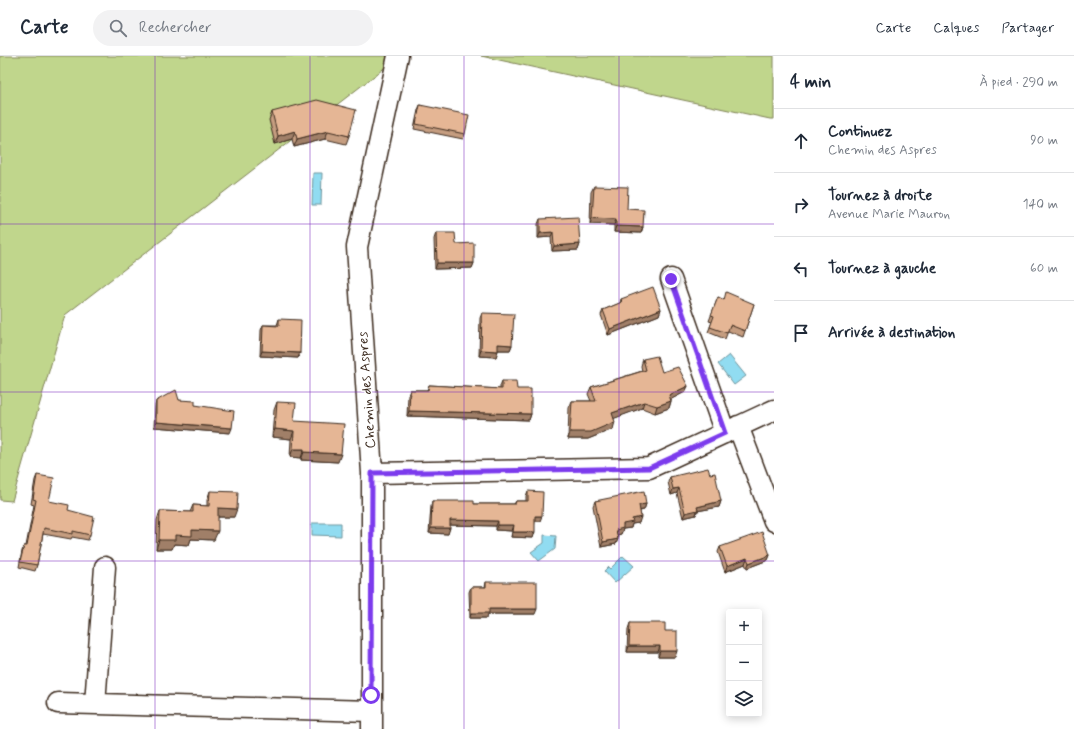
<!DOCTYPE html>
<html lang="fr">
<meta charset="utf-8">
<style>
:root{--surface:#fff;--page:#f2f2f3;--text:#1f2937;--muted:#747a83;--line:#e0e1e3}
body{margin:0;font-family:Mynerve,sans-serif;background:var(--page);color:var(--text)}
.controls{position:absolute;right:12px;bottom:12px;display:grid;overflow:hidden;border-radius:4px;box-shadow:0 2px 10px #0003}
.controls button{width:36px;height:36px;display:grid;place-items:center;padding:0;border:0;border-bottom:1px solid var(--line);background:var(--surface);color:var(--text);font:20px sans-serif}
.stop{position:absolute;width:12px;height:12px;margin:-9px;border:3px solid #7c3aed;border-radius:50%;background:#fff}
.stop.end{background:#7c3aed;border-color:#fff;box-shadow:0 1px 4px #0008}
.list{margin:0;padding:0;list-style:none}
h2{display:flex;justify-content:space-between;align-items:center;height:52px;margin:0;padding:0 16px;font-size:17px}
h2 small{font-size:13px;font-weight:400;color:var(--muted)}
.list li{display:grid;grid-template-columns:26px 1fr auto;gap:12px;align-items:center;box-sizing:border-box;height:64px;padding:0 16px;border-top:1px solid var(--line)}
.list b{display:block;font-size:15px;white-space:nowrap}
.list p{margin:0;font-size:13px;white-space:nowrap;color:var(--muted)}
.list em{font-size:13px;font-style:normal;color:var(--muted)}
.icon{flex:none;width:22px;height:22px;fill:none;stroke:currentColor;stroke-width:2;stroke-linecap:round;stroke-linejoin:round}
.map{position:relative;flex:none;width:774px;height:673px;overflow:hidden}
header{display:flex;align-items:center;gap:24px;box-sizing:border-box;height:56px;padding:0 20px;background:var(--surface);border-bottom:1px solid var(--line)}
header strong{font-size:19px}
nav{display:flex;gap:22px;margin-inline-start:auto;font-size:14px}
.search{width:280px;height:36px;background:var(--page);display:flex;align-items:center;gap:10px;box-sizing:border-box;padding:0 14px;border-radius:22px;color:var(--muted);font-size:15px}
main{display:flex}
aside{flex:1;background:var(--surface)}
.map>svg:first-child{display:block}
</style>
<header>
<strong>Carte</strong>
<div class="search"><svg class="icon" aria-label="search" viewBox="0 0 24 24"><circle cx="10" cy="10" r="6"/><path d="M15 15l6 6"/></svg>Rechercher</div>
<nav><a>Carte</a><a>Calques</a><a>Partager</a></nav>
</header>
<main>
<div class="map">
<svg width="774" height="673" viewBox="0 0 774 673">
<rect width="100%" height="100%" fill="#fff"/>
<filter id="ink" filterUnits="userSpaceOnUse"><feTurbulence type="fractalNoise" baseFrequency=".025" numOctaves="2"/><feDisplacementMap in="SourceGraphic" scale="8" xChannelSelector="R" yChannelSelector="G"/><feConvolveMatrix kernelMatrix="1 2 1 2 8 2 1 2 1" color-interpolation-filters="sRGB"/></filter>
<g filter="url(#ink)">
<path fill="#c0d68c" stroke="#7e8055" d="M0,0H400L65,259L12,445L0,444Z
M481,0H774V63H770Z"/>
<path fill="#91dcf1" stroke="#6f959d" d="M313,117H322L321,149H312Z
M729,299L746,320L734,329L718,308Z
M312,467H341V480L312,479Z
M544,479L556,480L555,493L539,505L531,496L544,487Z
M623,500L634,510L615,527L604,515L608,511L610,513Z"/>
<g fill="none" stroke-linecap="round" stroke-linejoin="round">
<g stroke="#3b2a1e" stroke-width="23">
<path id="street" d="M671,223L725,377
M738,370L774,465
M372,417L649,412L774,354
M58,647L372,655
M95,648L105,511
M372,673V417L357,191L398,0"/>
</g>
<use href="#street" stroke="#fff" stroke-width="20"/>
</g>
<path fill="#c59d80" stroke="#3b2a1e" d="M420,49L465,78L463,83L414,73L418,54Z
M272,56L349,80L346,88L325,83L294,91L292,83L275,88L269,64Z
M594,130L627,153L643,171L641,177L614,176V169L590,168L591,136Z
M540,163L580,188L578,194L552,195L551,181L538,182V168Z
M436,177L456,188L474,207L472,212L435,213L434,183Z
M718,241L724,244L754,248L743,281L728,275L725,283L708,276L712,266L709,265Z
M621,243L661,253L659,259L608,279L601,259L603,254L620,247Z
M482,257L512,289L510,294H498L496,301L479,300L480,262Z
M279,263L300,297L298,302L260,300L261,274L263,269H277Z
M643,303L662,316L688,330L685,336L671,343V345L669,352L655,357L642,352L614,362L613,373L588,383H568L569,352L572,345H591L588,338L591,331L642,315L641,310Z
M502,325L517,333L531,358L529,364L407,360L408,339L410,334H427L429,329L500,333V330Z
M179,344L195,349L230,377L154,371L155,350L156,345Z
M277,346L294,365L338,406L301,404V402L290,401L291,383L272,381L274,354Z
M710,418L721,445L719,451L697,455L696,459L683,462L677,437L671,439L668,426L670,421Z
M37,419L49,445L68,454L90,479L88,484L72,481L71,483L43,478L37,509L35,515L19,511L22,495L24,490H26L34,449L31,448L35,424Z
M210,435L234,461H218L214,484L191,483L189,489L174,488L172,493H156L157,464L160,455L190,456L193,449L207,450V444Z
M528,435L540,465H535L533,482L511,481L512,475L496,474V470L450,469L448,478L429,477L431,450L432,445L474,448H514L516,445H526V440Z
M595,445L646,448L644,454L640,455L639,467L632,468L631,472L623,473L621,478L617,479L618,483L616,488L601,491L593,450Z
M720,491L770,499L768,504L747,512L745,508L725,516L718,496Z
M486,526L535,558H488L487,562H470L469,536L471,531H485Z
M630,567L665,575L675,601H658V596H627L628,573Z"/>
<path fill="#a07f68" stroke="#3b2a1e" d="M295,75L292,83L275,88L278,80Z
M328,75L325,83L294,91L297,83Z
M592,162L616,163L614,169L590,168Z
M616,170L643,171L641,177L614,176Z
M553,176L551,181L538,182L540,177Z
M580,188L578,194L552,195L554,190Z
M437,207H474L472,212L435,213Z
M661,253L659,259L608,279L610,273Z
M498,288L512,289L510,294H496Z
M481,294L498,295L496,301L479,300Z
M262,295L300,297L298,302L260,300Z
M688,330L685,336L666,346L669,339Z
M671,345L669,352L655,357L657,350Z
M644,346L642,352L610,364L612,357Z
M409,355L531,358L529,364L407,360Z
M156,366L232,372L230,377L154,371Z
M615,366L613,373L588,383H568L570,376Z
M275,373L294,375L291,383L272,381Z
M293,393H304L301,402L290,401Z
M304,396L341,398L338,406L301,404Z
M679,432L677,437L671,439L673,433Z
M721,445L719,451L697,455L696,459L683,462L685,457L697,451Z
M646,448L644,454L637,455L639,449Z
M218,452L237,453L234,461H215Z
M535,460H542L540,465H533Z
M641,461L639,467L632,468L631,472L623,473L621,478L614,480L616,474L623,468L632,463Z
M450,464L498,465L496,470L448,469Z
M498,469H514L512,475L496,474Z
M431,472H450L448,478L429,477Z
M192,474L218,475L214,484L191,483L189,489L174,488L172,493H156L159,484Z
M513,476H535L533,482L511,481Z
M618,483L616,488L601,491L603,486Z
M770,499L768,504L747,512L749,507Z
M747,502L745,508L725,516L727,510Z
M489,553H537L535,558H488L487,562H470L471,557Z
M629,590H660L658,596H627Z
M660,595H677L675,601H658Z"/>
<path fill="#e5b695" stroke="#3b2a1e" d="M317,44L356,54L349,80L328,75L297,83L295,75L278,80L272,56Z
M420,49L469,59L465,78L416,68Z
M594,130L628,131L627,153L644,154L643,171L616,170V163L592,162Z
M578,161L580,188L554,190L553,176L540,177V163Z
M436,177H455L456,188L474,187V207H437Z
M653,231L661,253L610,273L603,254L622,246L621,243Z
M726,236L754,248L745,275L730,269L727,277L710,271L714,260L711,259L718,241L724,244Z
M482,257L514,258L512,289L498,288V295L481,294Z
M279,263L301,264L300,297L262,295L263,269L279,270Z
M657,300L662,316L678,311L688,330L669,339L671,345L657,350L644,346L612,357L615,366L591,376H570L572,345H596L591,331L646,314L643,303Z
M502,325H516L517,333H531V358L409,355L410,334H428L429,329L502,333Z
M176,334L179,344L195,345V349L234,355L232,372L156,366V345Z
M277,346L296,347L294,365L344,368L341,398L304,396V393H293L294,375L275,373Z
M708,412L710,418L715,417L721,445L697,451L698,454L685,457L679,432L673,433L670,421Z
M37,419L54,422L49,445L69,449L68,454L94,461L90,479L73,475V478L44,472L37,509L20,506L24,490H27L36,444L33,443Z
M210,435L238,436L237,453L218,452V475L192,474V480L175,479V484H159L160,455L193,456V449L209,450Z
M528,435L543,436L542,460H535V476H513L514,469H498V465L450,464V472H431L432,445H474V448H515L516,445H528Z
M644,435L646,448L639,449L641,461L632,463L633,466L623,468V472L616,474L618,483L603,486L595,445Z
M762,476L770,499L749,507L747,502L727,510L720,491Z
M486,526H537V553H489V557H471V531H486Z
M630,567H665V575H677V595H660V590H629Z"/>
</g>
<g fill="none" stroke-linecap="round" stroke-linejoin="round" filter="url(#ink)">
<path stroke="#7c3aed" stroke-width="5" d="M371,639L372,417L649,412L725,377L671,223"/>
</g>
<path fill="none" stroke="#7b2cbf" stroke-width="1" stroke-opacity="0.55" d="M155,0V673M310,0V673M464,0V673M619,0V673M0,168H774M0,336H774M0,505H774"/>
<g text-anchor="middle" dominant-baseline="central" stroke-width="3" stroke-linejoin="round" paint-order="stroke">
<g font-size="14" fill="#3b2a1e" stroke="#fff">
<text transform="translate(367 334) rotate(-94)">Chemin des Aspres</text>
</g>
</g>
</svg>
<div class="controls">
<button>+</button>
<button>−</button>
<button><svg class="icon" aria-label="layers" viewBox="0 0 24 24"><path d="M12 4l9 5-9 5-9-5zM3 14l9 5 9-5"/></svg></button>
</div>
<div class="stop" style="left:371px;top:639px"></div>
<div class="stop end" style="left:671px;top:223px"></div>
</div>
<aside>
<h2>4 min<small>À pied · 290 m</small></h2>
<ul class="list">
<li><svg class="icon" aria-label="ahead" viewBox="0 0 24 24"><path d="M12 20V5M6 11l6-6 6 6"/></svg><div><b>Continuez</b><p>Chemin des Aspres</p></div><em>90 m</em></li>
<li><svg class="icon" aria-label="right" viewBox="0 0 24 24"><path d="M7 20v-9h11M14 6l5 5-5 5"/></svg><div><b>Tournez à droite</b><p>Avenue Marie Mauron</p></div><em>140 m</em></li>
<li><svg class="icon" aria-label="left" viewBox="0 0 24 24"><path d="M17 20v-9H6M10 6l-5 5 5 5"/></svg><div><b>Tournez à gauche</b></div><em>60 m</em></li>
<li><svg class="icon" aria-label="arrive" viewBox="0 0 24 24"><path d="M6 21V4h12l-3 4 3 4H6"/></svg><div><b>Arrivée à destination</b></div></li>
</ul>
</aside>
</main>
